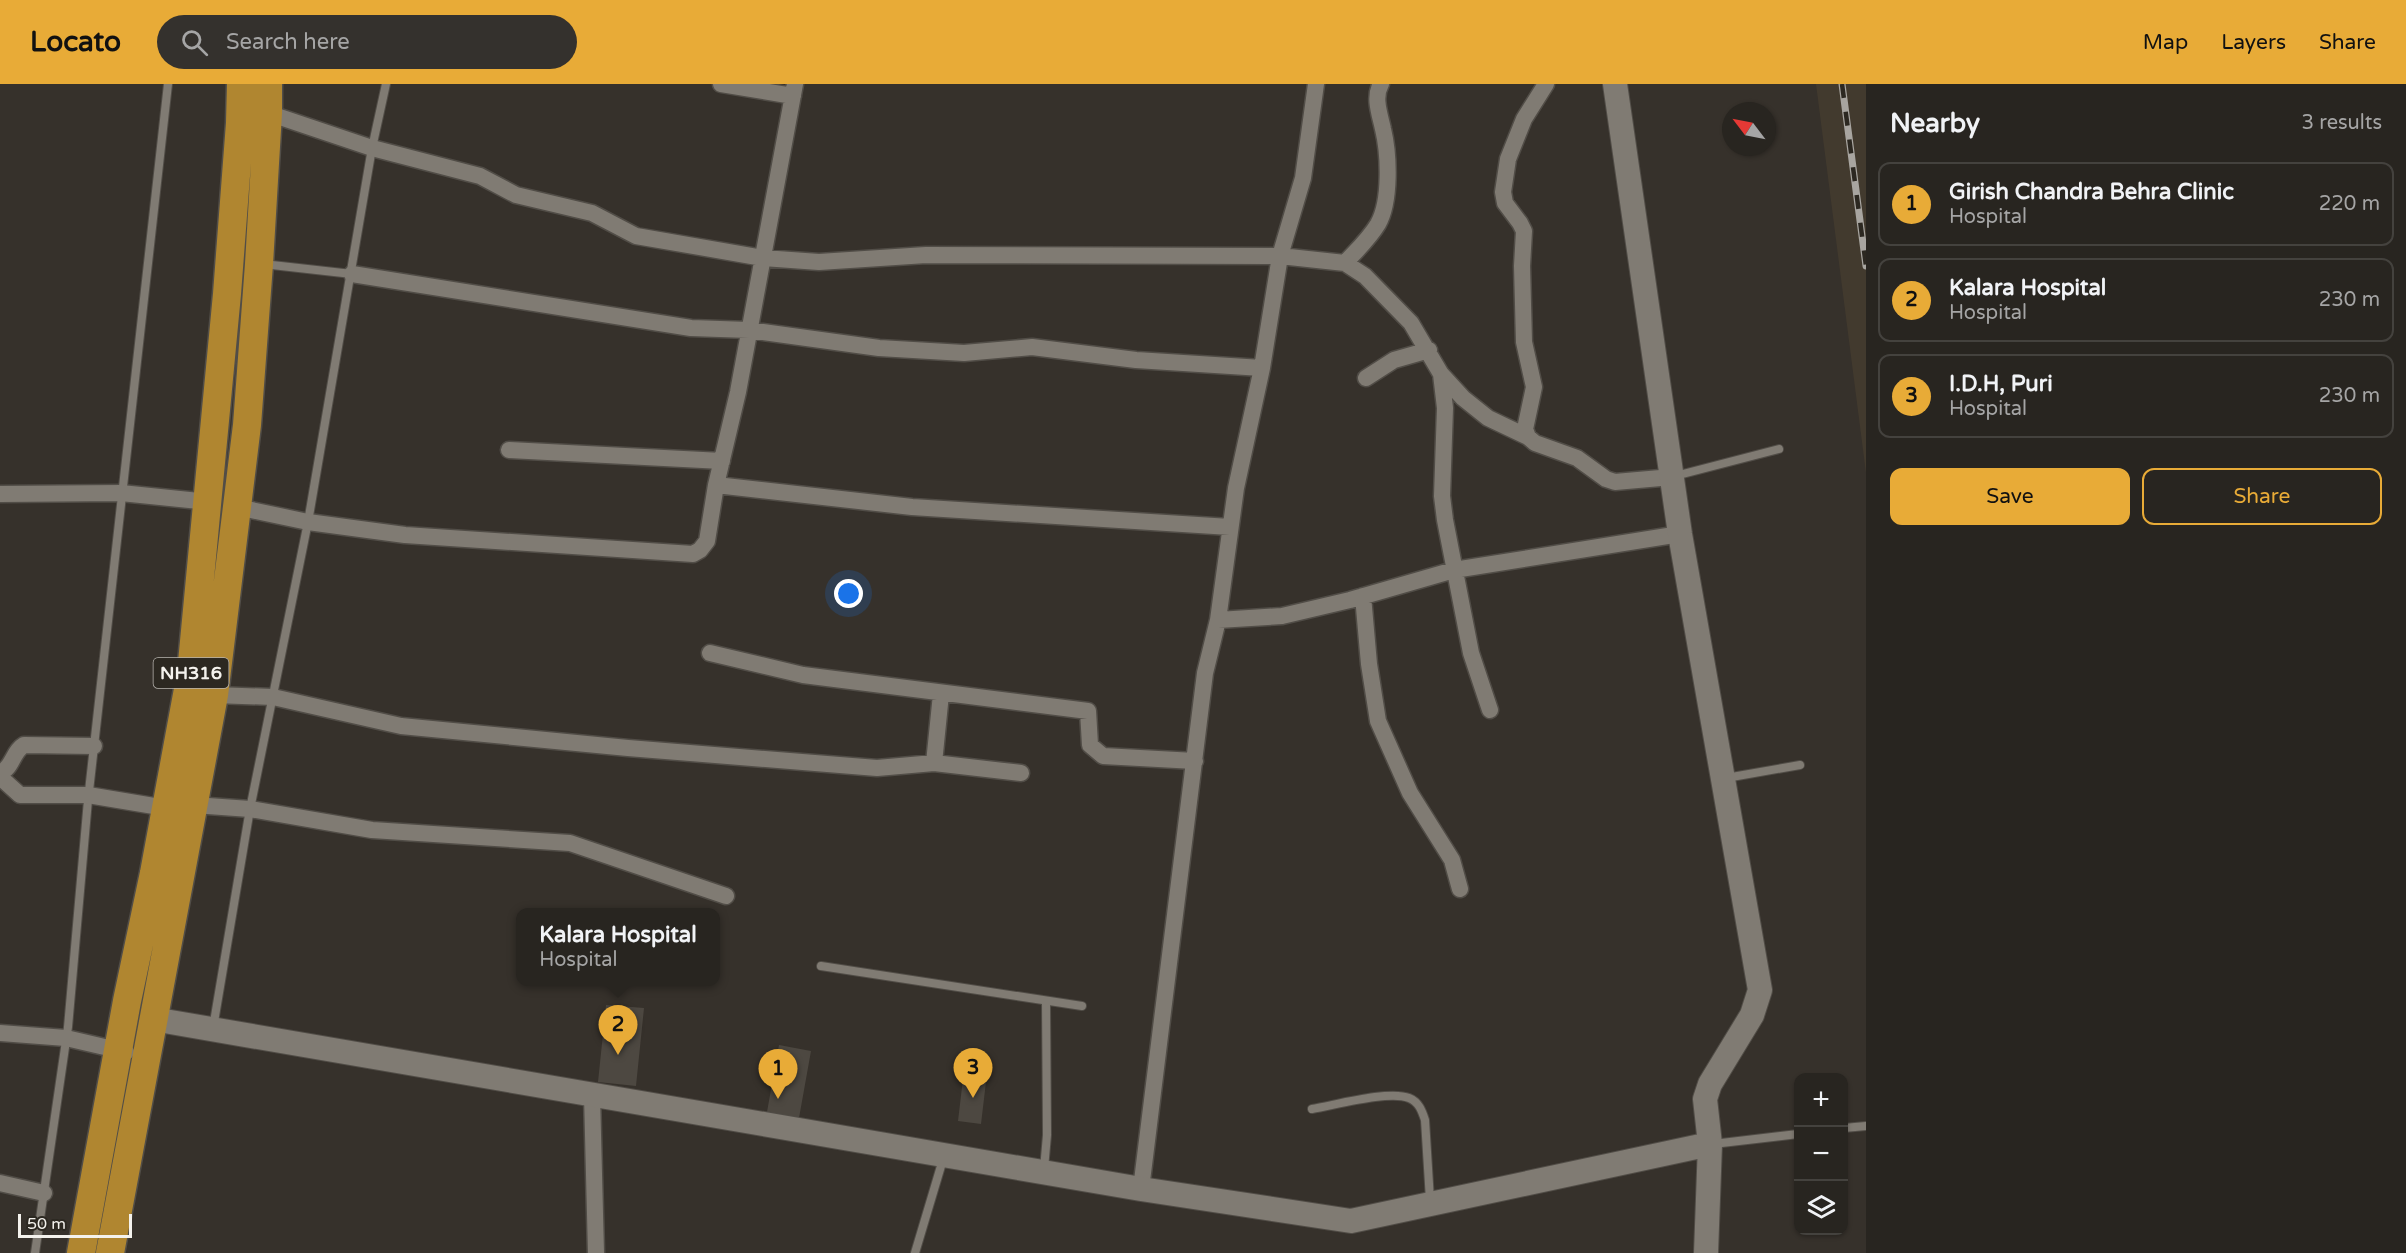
<!DOCTYPE html>
<meta charset="utf-8">
<style>
:root{--surface:#282520;--page:#34312d;--text:#f1f3f6;--muted:#a5a5a5;--line:#44423e;--accent:#e8ab37}
body{margin:0;font-family:"Varela Round",sans-serif;background:var(--page);color:var(--text)}
.controls{position:absolute;right:18px;bottom:18px;display:grid;overflow:hidden;border-radius:12px;box-shadow:0 2px 4px #0004}
.controls button{width:54px;height:54px;display:grid;place-items:center;padding:0;border:0;border-bottom:2px solid var(--line);background:var(--surface);color:var(--text);font:30px sans-serif}
.compass{position:absolute;left:1722px;top:18px;width:54px;height:54px;border-radius:50%;background:var(--surface);box-shadow:0 2px 4px #0004;rotate:302deg}
.scale{position:absolute;left:18px;bottom:15px;width:114px;box-sizing:border-box;padding-left:6px;border:3px solid #f4f2ed;border-top:0;font-size:16px;line-height:21px;white-space:nowrap;color:#f4f2ed;-webkit-text-stroke:4px #2c2821;paint-order:stroke}
.you{position:absolute;left:849px;top:510px;width:21px;height:21px;margin:-15px;border:4px solid #fff;border-radius:50%;background:#1a73e8;box-shadow:0 0 0 9px #1a73e833}
.badge{display:grid;place-items:center;width:39px;height:39px;border-radius:50%;background:var(--accent);color:#111;font-size:20px;font-weight:700}
.pin{position:absolute;translate:-50% -50px;filter:drop-shadow(0 2px 3px #0008)}
.pin::after{content:'';position:absolute;top:32px;width:21px;height:18px;background:inherit;clip-path:polygon(0 0,100% 0,50% 100%)}
.popup{position:absolute;left:516px;top:824px;width:204px;height:78px;box-sizing:border-box;display:grid;place-content:center;border-radius:12px;background:var(--surface);filter:drop-shadow(0 2px 4px #0005);font-size:20px;white-space:nowrap;color:var(--muted)}
.popup b{font-size:22px;color:var(--text)}
.popup::after{content:'';position:absolute;left:50%;top:100%;margin-left:-12px;border:12px solid transparent;border-top-color:var(--surface)}
.list{margin:0;padding:0;list-style:none}
h2{display:flex;justify-content:space-between;align-items:center;height:78px;margin:0;padding:0 24px;font-size:26px}
h2 small{font-size:20px;font-weight:400;color:var(--muted)}
.list li{display:grid;grid-template-columns:39px 1fr auto;gap:18px;align-items:center;box-sizing:border-box;height:84px;margin:0 12px 12px;padding:0 12px;border:2px solid var(--line);border-radius:12px}
.list b{display:block;font-size:22px;white-space:nowrap}
.list p{margin:0;font-size:20px;white-space:nowrap;color:var(--muted)}
.list em{font-size:20px;font-style:normal;color:var(--muted)}
.actions{display:flex;gap:12px;padding:18px 24px}
.actions a{flex:1;padding:14px 0;border:2px solid var(--accent);border-radius:12px;text-align:center;font-size:21px;color:var(--accent)}
.actions .main{background:var(--accent);color:#111}
.icon{flex:none;width:33px;height:33px;fill:none;stroke:currentColor;stroke-width:2;stroke-linecap:round;stroke-linejoin:round}
.map{position:relative;flex:none;width:1866px;height:1169px;overflow:hidden}
header{display:flex;align-items:center;gap:36px;box-sizing:border-box;height:84px;padding:0 30px;background:var(--accent);color:#111}
header strong{font-size:28px}
nav{display:flex;gap:33px;margin-inline-start:auto;font-size:21px}
.search{width:420px;height:54px;background:var(--page);display:flex;align-items:center;gap:15px;box-sizing:border-box;padding:0 21px;border-radius:33px;color:var(--muted);font-size:22px}
main{display:flex}
aside{flex:1;background:var(--surface)}
.map>svg:first-child{display:block}
</style>
<header>
<strong>Locato</strong>
<div class="search"><svg class="icon" aria-label="search" viewBox="0 0 24 24"><circle cx="10" cy="10" r="6"/><path d="M15 15l6 6"/></svg>Search here</div>
<nav><a>Map</a><a>Layers</a><a>Share</a></nav>
</header>
<main>
<div class="map">
<svg width="1866" height="1169" viewBox="0 0 1866 1169">
<rect width="100%" height="100%" fill="#36312b"/>
<path fill="#423a2e" d="M1816,0H1866V389Z"/>
<path fill="#4d4841" d="M606,921L644,924L636,1002L598,998Z
M779,961L811,967L799,1034L767,1028Z
M965,978L988,981L981,1040L958,1037Z"/>
<g fill="none" stroke-linecap="round" stroke-linejoin="round">
<g stroke="#514d47" stroke-width="10">
<path id="service" d="M263,180L352,190
M1675,392L1779,365
M1726,694L1800,681
M821,882L1082,922
M213,944L250,725L308,438L372,64L386,0
M1312,1025C1336,1021 1389,1006 1409,1014C1419,1018 1422,1027 1425,1036L1430,1116
M1844,1044L1866,1042
M1713,1060L1798,1050
M1044,1085L1047,1051L1046,917
M35,1169L68,943L88,716L168,0
M915,1169L944,1072"/>
</g>
<g stroke="#514d47" stroke-width="19">
<path id="minor" d="M721,0L793,12
M1546,0L1524,35L1508,75L1503,108L1505,119L1520,139L1524,147L1522,182L1524,258L1534,303L1525,345L1528,353L1535,359L1577,374L1606,395L1615,398L1672,393
M268,29L372,64L480,92L516,111L592,129L636,152L763,174L819,178L926,171L1280,172L1345,179L1365,192L1411,239L1441,290L1445,324L1442,412L1445,436L1471,569L1490,626
M1345,179C1356,167 1369,155 1378,140C1391,117 1389,70 1383,45C1380,31 1373,13 1381,0
M352,190L691,244L749,246L879,264L964,269L1032,263L1136,276L1262,284
M1441,290L1463,314L1488,334L1528,353
M1366,294L1394,276L1429,266
M509,366L722,377
M716,401L912,423L1230,443
M0,410L121,409L209,418
M237,423L308,438L405,451L693,470L700,466L707,457L716,401L738,308L795,0
M1363,512L1369,580L1378,637L1410,709L1452,776L1460,805
M1218,536L1282,532L1350,516L1454,486L1680,450
M710,569L803,591L1088,627L1090,661L1103,672L1195,677
M214,611L273,613L401,642L628,664L877,684L934,679L1021,689
M934,679L941,610
M0,689C13,684 12,668 24,661L94,662
M0,693L20,711H88L166,724L194,721L250,725L372,746L570,759L726,812
M0,949L66,954L126,968
M592,1011L596,1169
M0,1099L44,1109
M1141,1105L1205,589L1218,536L1236,404L1262,284L1280,172L1303,94L1316,0"/>
</g>
<g stroke="#514d47" stroke-width="26">
<path id="secondary" d="M1615,0L1680,450L1760,906L1752,931L1710,1000L1705,1015L1710,1060L1706,1169
M153,935L1141,1105L1351,1137L1710,1060"/>
</g>
<g stroke="#514d47" stroke-width="31">
<path id="trunk" d="M81,1169L127,917L154,789L191,589L227,210L240,39L241,0
M110,1169L214,611L247,341L259,180L268,29V0"/>
</g>
<use href="#service" stroke="#807b73" stroke-width="8"/>
<use href="#minor" stroke="#807b73" stroke-width="16"/>
<use href="#secondary" stroke="#807b73" stroke-width="24"/>
<use href="#trunk" stroke="#b08630" stroke-width="28"/>
<g stroke="#a8a5a0" stroke-width="7">
<path id="rail" d="M1842,0L1866,182"/>
</g>
<use href="#rail" stroke="#2c2821" stroke-width="4.5" stroke-dasharray="14" stroke-linecap="butt"/>
</g>
<g text-anchor="middle" dominant-baseline="central" stroke-width="4.5" stroke-linejoin="round" paint-order="stroke">
<rect fill="#2c2821" stroke="#b8b5b0" stroke-width="1.5" x="153.5" y="574" width="75" height="30" rx="4.5"/>
<g font-size="18" font-weight="bold" fill="#f4f2ed">
<text x="191" y="589">NH316</text>
</g>
</g>
</svg>
<div class="controls">
<button>+</button>
<button>−</button>
<button><svg class="icon" aria-label="layers" viewBox="0 0 24 24"><path d="M12 4l9 5-9 5-9-5zM3 14l9 5 9-5"/></svg></button>
</div>
<svg class="compass" viewBox="-18 -18 36 36"><path d="M0-13l5 13h-10z" fill="#e53935"/><path d="M0 13l5-13h-10z" fill="#a5a5a5"/></svg>
<div class="scale">50 m</div>
<div class="you"></div>
<div class="pin badge" style="left:778px;top:1015px">1</div>
<div class="pin badge" style="left:618px;top:971px">2</div>
<div class="popup"><b>Kalara Hospital</b>Hospital</div>
<div class="pin badge" style="left:973px;top:1014px">3</div>
</div>
<aside>
<h2>Nearby<small>3 results</small></h2>
<ul class="list">
<li><span class="badge">1</span><div><b>Girish Chandra Behra Clinic</b><p>Hospital</p></div><em>220 m</em></li>
<li><span class="badge">2</span><div><b>Kalara Hospital</b><p>Hospital</p></div><em>230 m</em></li>
<li><span class="badge">3</span><div><b>I.D.H, Puri</b><p>Hospital</p></div><em>230 m</em></li>
</ul>
<div class="actions"><a class="main">Save</a><a>Share</a></div>
</aside>
</main>
